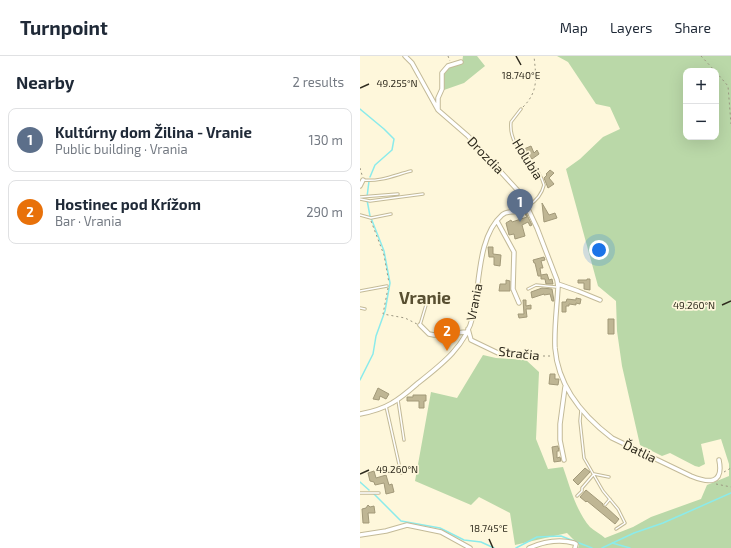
<!DOCTYPE html>
<meta charset="utf-8">
<style>
:root{--surface:#fff;--page:#f2f2f3;--text:#1f2937;--muted:#747a83;--line:#e0e1e3;--accent:#0f766e}
body{margin:0;font-family:"Exo 2",sans-serif;background:var(--page);color:var(--text)}
.controls{position:absolute;right:12px;top:12px;display:grid;overflow:hidden;border-radius:8px;box-shadow:0 4px 16px #0002}
.controls button{width:36px;height:36px;display:grid;place-items:center;padding:0;border:0;border-bottom:1px solid var(--line);background:var(--surface);color:var(--text);font:20px sans-serif}
.you{position:absolute;left:239px;top:194px;width:14px;height:14px;margin:-10px;border:3px solid #fff;border-radius:50%;background:#1a73e8;box-shadow:0 0 0 6px #1a73e833}
.badge{display:grid;place-items:center;width:26px;height:26px;border-radius:50%;background:var(--accent);color:#fff;font-size:13px;font-weight:700}
.pin{position:absolute;translate:-50% -33px;filter:drop-shadow(0 1px 2px #0008)}
.pin::after{content:'';position:absolute;top:21px;width:14px;height:12px;background:inherit;clip-path:polygon(0 0,100% 0,50% 100%)}
.list{margin:0;padding:0;list-style:none}
h2{display:flex;justify-content:space-between;align-items:center;height:52px;margin:0;padding:0 16px;font-size:17px}
h2 small{font-size:13px;font-weight:400;color:var(--muted)}
.list li{display:grid;grid-template-columns:26px 1fr auto;gap:12px;align-items:center;box-sizing:border-box;height:64px;margin:0 8px 8px;padding:0 8px;border:1px solid var(--line);border-radius:8px}
.list b{display:block;font-size:15px;white-space:nowrap}
.list p{margin:0;font-size:13px;white-space:nowrap;color:var(--muted)}
.list em{font-size:13px;font-style:normal;color:var(--muted)}
.map{position:relative;flex:none;width:371px;height:492px;overflow:hidden}
header{display:flex;align-items:center;gap:24px;box-sizing:border-box;height:56px;padding:0 20px;background:var(--surface);border-bottom:1px solid var(--line)}
header strong{font-size:19px}
nav{display:flex;gap:22px;margin-inline-start:auto;font-size:14px}
main{display:flex}
aside{flex:1;background:var(--surface)}
.map>svg:first-child{display:block}
</style>
<header>
<strong>Turnpoint</strong>
<nav><a>Map</a><a>Layers</a><a>Share</a></nav>
</header>
<main>
<aside>
<h2>Nearby<small>2 results</small></h2>
<ul class="list">
<li><span class="badge" style="background:#5c6f8a">1</span><div><b>Kultúrny dom Žilina - Vranie</b><p>Public building · Vrania</p></div><em>130 m</em></li>
<li><span class="badge" style="background:#e8710a">2</span><div><b>Hostinec pod Krížom</b><p>Bar · Vrania</p></div><em>290 m</em></li>
</ul>
</aside>
<div class="map">
<svg width="371" height="492" viewBox="0 0 371 492">
<rect width="100%" height="100%" fill="#fef7db"/>
<path fill="#bad8a8" fill-rule="evenodd" d="M103,0H117L125,10L104,27L84,34L83,18C88,11 95,9 102,7Z
M197,0H371V492H218L219,489L207,477L155,489L150,457L119,441L111,449L55,425L71,336L97,342L123,299L136,302L166,304L179,316L176,383L188,413L203,411C210,431 216,455 230,471C234,475 241,478 245,482L273,471L291,461L341,443L347,429L369,420V408L361,383L341,388L345,408L339,411L335,410L310,397L302,400L280,389L262,310L257,275L256,245L238,230L206,113L220,103L243,81L260,73L250,51L236,48L208,6ZM326,15H356V81H326Z"/>
<g fill="none" stroke-linecap="round" stroke-linejoin="round">
<path stroke="#8bebeb" stroke-width="1.5" d="M0,53L24,73L34,83L32,94L15,109L10,121
M7,141L9,125
M7,144L10,160
M0,324L13,298L16,280L25,255L30,227L24,195L11,162
M0,426L9,434
M13,437L41,465L80,472L104,484L121,486L134,492
M252,487L270,492
M156,492L177,481L201,480L232,492
M242,492L274,477L303,467L371,437"/>
</g>
<path fill="#bfb694" stroke="#a29979" d="M171,90L174,97L177,94L179,98L172,103L164,93Z
M190,114L194,117L189,122L194,128L188,132L184,122L187,119L186,118Z
M182,147L189,159L195,157L197,162L184,166Z
M166,157L172,169L170,170L168,166L162,169L165,180L155,183L154,178L149,179L146,167L151,164L152,166L167,161L165,158Z
M128,191H133V198L141,199L140,210L134,209V201H129Z
M184,201L185,204L181,205L183,212H180L181,219L187,218L189,224L192,223L193,228H186L185,223H181V220H178L175,207H174L173,204Z
M227,223H230V234L224,233V227H218V224H227Z
M146,224L150,225V235H139L140,228H146Z
M182,232L192,233L194,245H192L190,238L184,239V238L172,242L171,236Z
M216,242L221,243L220,248L216,247V249L209,248V250H206V256H202V246H206L207,243L216,244Z
M163,244H166V250L171,249V253H166L167,261L159,262L158,258H164Z
M248,263H254V278H248Z
M190,318H195V323H199L198,329L189,328Z
M18,332L29,338L26,343L20,340L19,344L13,343Z
M53,339H66V345H64V352H59V345H47V341H53Z
M198,390L199,395H197V402L200,401L201,405L194,406L192,391Z
M225,412L230,416L218,429L213,424Z
M14,415L16,422L26,419L29,429L32,428L34,436L26,438L24,427L15,429L14,426L10,425L8,417Z
M226,434L243,448V450L246,451L259,463L255,468L227,445L226,446L220,441Z
M8,449L10,451L14,450L15,457H8L9,467H3L2,453L6,452Z"/>
<g fill="none" stroke-linecap="round" stroke-linejoin="round">
<g stroke="#c3ba98" stroke-width="3.5">
<path id="lane" d="M161,53L151,66C148,95 178,105 184,129C182,138 176,145 168,150
M3,124C20,126 35,119 51,115
M0,141L38,138
M0,143L10,145L63,138
M0,159L11,162L31,158
M168,233L176,229L196,231
M0,235L27,230
M0,252L5,253
M60,269L66,249
M38,344L44,384
M26,350L41,417
M221,354L220,365L224,402L243,435L258,453L265,467L256,473
M0,437H19
M217,440L222,435V432L234,418L249,421
M245,449L250,443"/>
</g>
<g stroke="#c3ba98" stroke-width="5.5">
<path id="street" d="M45,0L52,7L78,54L108,80L161,138L177,172L197,224L198,231C197,251 194,272 195,292C198,330 223,360 252,382L331,420C348,427 364,429 359,404
M78,53V42L82,33V17L88,10L101,6
M0,130L3,124
M137,165L154,196L153,233L159,247
M198,228L218,235L240,244
M60,269L69,278L74,279L106,276
M108,273L111,284L138,297L170,299
M0,358C11,356 22,353 32,347C41,342 50,334 58,327C81,309 106,290 113,260C120,230 117,181 142,159C147,154 154,157 160,155C163,153 165,152 168,150
M204,404L200,384V368L205,331
M0,479L26,475L47,469L81,476L110,492
M169,492C183,486 199,483 214,487L216,488L215,492"/>
</g>
<path stroke="#9b9681" stroke-width="1" stroke-dasharray="2 3" stroke-linecap="butt" d="M88,0L90,5
M341,0L355,15
M356,16L368,30L371,68
M163,51C179,35 176,21 174,0
M0,112L2,119
M11,165L24,199L29,227
M28,232L23,258L45,262L57,268
M173,300H192
M364,416L371,412
M356,428L371,431"/>
<use href="#lane" stroke="#fff" stroke-width="1.5"/>
<use href="#street" stroke="#fff" stroke-width="3.5"/>
</g>
<path fill="none" stroke="#2f2b1e" stroke-width="1.5" d="M156,0L161,9M0,32L9,28M362,249L371,245M0,418L9,414M129,483L133,492"/>
<g text-anchor="middle" dominant-baseline="central" stroke-width="3.5" stroke-linejoin="round" paint-order="stroke">
<g font-size="13" fill="#2f2b1e" stroke="#fef7db">
<text transform="translate(126 99) rotate(46)">Drozdia</text>
<text transform="translate(168 103) rotate(58)">Holubia</text>
<text transform="translate(114 246) rotate(-79)">Vrania</text>
<text transform="translate(159 297) rotate(6)">Stračia</text>
<text transform="translate(280 395) rotate(26)">Ďatlia</text>
</g>
<g font-size="17" font-weight="bold" fill="#584f31" stroke="#fef7db">
<text x="65" y="241">Vranie</text>
</g>
</g>
<g font-size="10" text-anchor="middle" fill="#2f2b1e" stroke="#fef7db" stroke-width="3.5" stroke-linejoin="round" paint-order="stroke">
<text x="161" y="23">18.740°E</text>
<text x="37" y="31">49.255°N</text>
<text x="334" y="253">49.260°N</text>
<text x="37" y="417">49.260°N</text>
<text x="129" y="476">18.745°E</text>
</g>
</svg>
<div class="controls">
<button>+</button>
<button>−</button>
</div>
<div class="you"></div>
<div class="pin badge" style="left:160px;top:166px;background:#5c6f8a">1</div>
<div class="pin badge" style="left:87px;top:295px;background:#e8710a">2</div>
</div>
</main>
